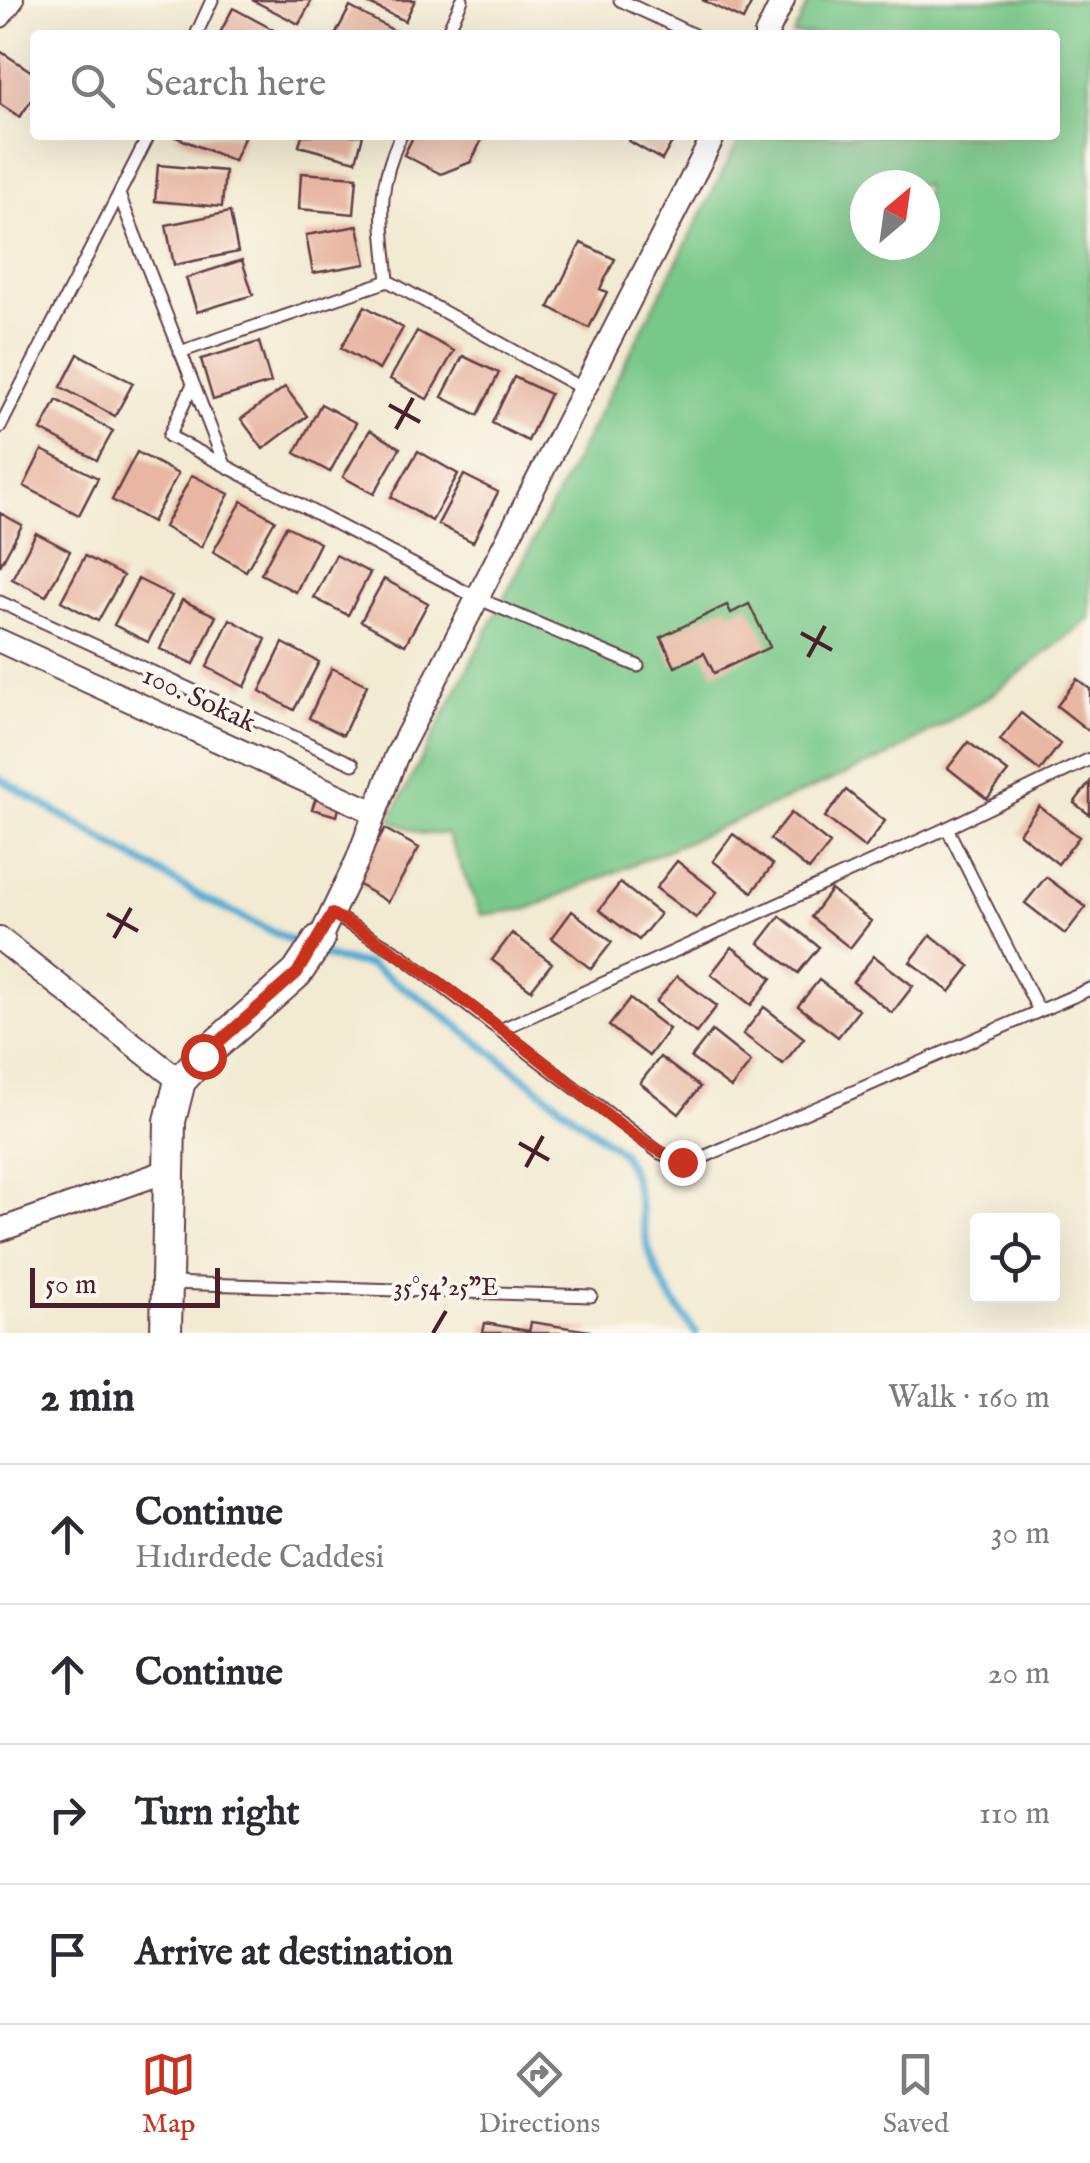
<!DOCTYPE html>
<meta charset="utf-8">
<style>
:root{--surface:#fff;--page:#f7f7f7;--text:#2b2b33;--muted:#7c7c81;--line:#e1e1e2;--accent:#c8321e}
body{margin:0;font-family:"IM FELL English",serif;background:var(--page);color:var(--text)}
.controls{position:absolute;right:30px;bottom:30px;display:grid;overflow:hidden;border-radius:10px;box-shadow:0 10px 40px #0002}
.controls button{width:90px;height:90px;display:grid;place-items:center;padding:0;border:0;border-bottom:2px solid var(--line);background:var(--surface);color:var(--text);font:50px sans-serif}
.compass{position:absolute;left:850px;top:170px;width:90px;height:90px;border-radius:50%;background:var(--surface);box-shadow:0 10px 40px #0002;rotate:29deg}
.scale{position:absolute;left:30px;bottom:25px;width:190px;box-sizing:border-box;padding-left:10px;border:5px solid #4a1f2b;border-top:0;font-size:28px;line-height:35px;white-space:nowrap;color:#4a1f2b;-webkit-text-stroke:8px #fbf7ec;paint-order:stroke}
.stop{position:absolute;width:30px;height:30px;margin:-22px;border:8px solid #c8321e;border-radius:50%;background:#fff}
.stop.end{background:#c8321e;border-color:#fff;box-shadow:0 2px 10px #0008}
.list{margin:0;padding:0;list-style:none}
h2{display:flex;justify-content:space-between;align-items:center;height:130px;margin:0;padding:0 40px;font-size:42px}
h2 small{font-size:32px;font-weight:400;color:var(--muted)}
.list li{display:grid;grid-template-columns:65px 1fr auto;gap:30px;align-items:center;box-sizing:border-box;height:140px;padding:0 40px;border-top:2px solid var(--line)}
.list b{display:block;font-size:38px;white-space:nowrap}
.list p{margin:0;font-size:32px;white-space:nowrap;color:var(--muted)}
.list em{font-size:32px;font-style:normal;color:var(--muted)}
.icon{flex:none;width:55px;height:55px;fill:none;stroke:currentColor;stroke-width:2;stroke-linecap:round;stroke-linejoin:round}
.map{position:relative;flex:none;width:1090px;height:1333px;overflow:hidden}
.search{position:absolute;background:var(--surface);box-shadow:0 10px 40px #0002;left:30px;right:30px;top:30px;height:110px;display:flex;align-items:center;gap:25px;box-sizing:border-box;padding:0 35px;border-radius:10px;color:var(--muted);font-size:38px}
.sheet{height:690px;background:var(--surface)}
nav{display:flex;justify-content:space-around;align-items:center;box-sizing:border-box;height:140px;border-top:2px solid var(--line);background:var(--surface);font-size:28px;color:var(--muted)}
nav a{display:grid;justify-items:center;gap:5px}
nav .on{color:var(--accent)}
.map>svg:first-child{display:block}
</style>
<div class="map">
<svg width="1090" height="1333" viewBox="0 0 1090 1333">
<rect width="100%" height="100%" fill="#fbf7ec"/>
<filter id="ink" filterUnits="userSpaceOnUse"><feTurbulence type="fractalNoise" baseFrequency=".01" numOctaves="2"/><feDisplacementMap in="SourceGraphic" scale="20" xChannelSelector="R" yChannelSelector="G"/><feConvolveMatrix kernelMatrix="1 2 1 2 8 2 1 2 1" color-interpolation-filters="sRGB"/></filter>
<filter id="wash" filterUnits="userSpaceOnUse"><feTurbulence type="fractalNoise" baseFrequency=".0048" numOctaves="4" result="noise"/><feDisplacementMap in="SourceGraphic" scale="40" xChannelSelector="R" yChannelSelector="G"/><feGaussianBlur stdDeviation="2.25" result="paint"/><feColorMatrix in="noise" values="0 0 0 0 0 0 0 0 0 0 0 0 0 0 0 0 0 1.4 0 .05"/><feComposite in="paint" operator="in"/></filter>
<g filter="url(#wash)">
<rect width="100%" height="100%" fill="#f2ead2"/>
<path fill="#78c889" stroke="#61745a" stroke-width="2.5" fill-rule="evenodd" d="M810,0H1090V619L990,696L891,755L528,909L481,915L447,834H422L390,820L742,135H1055V35H793ZM865,185H925V245H865Z"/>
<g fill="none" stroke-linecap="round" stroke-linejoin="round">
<path stroke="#55aad2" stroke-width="8" d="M0,779L205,899L306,948
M319,953L334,959L369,965L425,1001L621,1152C641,1183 639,1215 649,1250C658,1282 677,1307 696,1333"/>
</g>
<g id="blocks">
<path fill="#e8b6a3" d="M252,0H312L299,24Z
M361,0H415L405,21Z
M702,0H753L743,20Z
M350,7L402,35H335Z
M233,8L283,35H219Z
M0,51L35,74V95L20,117L0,104Z
M171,135H245L234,161Z
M302,135H363L356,161L299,146Z
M414,135H484L471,162L441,174L404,155Z
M633,135H676L662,160L629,141Z
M158,165L225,171L222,207L155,201Z
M301,173L357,177L354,214L299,209Z
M230,212L238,252L174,265L166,225Z
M358,226L366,264L313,273L306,235Z
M581,243L615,259L600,289L607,292L589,328L549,307Z
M242,260L253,295L197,312L186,278Z
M365,306L403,328L379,370L341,348Z
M417,331L454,351L427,399L390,379Z
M259,342L271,383L213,400L201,359Z
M78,354L133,383L115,416L61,387Z
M463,356L499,373L478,415L442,397Z
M514,377L550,394L528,441L492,423Z
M285,387L307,416L263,449L241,419Z
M57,400L113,431L97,460L41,430Z
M321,404L356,423L330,472L295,453Z
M370,430L400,448L374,494L343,477Z
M42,450L98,478L79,515L24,486Z
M418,451L458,474L432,521L391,497Z
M137,452L178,474L152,522L112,500Z
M192,475L229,494L201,547L164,527Z
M464,475L498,492L473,542L438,524Z
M242,501L275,520L246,571L213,552Z
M0,513L22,525L0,566Z
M286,526L320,543L296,592L261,574Z
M36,533L70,551L46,596L12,579Z
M336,555L370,573L348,615L314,598Z
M85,556L123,576L98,621L61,601Z
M138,579L172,596L148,642L114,625Z
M384,579L428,603L405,645L361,621Z
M182,600L216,616L194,664L160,649Z
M749,604L770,647L714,673L704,653L675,667L661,637L727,605L731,613Z
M230,619L266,639L245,687L207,667Z
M283,643L319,662L294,710L260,691Z
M332,668L367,685L343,735L309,718Z
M1077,679L1090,689V732L1057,706Z
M1021,713L1060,744L1040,771L1000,740Z
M968,742L1008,772L987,799L948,768Z
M1090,782V815L1074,803Z
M846,790L885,821L865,848L825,817Z
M316,797L340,804L337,816L312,809Z
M1039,806L1079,837L1058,864L1019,833Z
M791,813L830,844L809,870L770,839Z
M385,829L419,848L388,902L354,882Z
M733,834L773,865L752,892L713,861Z
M677,861L717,892L696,918L656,888Z
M1046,877L1086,907L1065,934L1025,903Z
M620,883L660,914L639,940L599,910Z
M831,890L871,921L850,948L811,917Z
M572,911L612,942L591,969L552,938Z
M780,916L819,947L798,973L759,943Z
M512,933L552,963L531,990L492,960Z
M931,935L970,966L950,992L910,962Z
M732,947L772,978L751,1005L711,974Z
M874,956L913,986L892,1013L853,982Z
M677,976L717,1006L696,1033L656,1002Z
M819,980L859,1010L838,1037L798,1006Z
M630,999L669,1029L649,1056L609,1026Z
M764,1007L804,1038L783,1064L743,1034Z
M712,1031L751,1062L731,1088L691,1058Z
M660,1057L700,1087L679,1114L640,1083Z
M531,1322L590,1331V1333H529Z
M485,1323L529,1331V1333H483Z"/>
</g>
</g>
<g filter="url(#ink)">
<use href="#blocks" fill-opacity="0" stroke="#633d44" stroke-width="2.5"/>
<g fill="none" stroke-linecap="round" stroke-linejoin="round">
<g stroke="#633d44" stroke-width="15">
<path id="service" d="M620,0L694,35
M196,35L212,0
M446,35L462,0
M120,197L225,465
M388,281L583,389
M180,352L388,281C383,220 374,194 401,135
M193,384L169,436L477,598L638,666
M0,427L149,135
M0,602L353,764
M947,828L1039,1011
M332,914L400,954L660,1153L682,1162H692L1090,989
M502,1029L947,828L1090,759
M167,1283L591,1296"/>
</g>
<g stroke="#633d44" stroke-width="26">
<path id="minor" d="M0,16L12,0
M766,35L783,0
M0,641L374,812
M0,939L180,1081
M319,940L357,861L396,757L714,135
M0,1230L170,1170"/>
</g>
<g stroke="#633d44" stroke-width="34">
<path id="tertiary" d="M166,1333L170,1121L180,1081L203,1056L297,973L319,940"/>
</g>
<use href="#service" stroke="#fff" stroke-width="11"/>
<use href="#minor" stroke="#fff" stroke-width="22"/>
<use href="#tertiary" stroke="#fff" stroke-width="30"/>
</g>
</g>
<g fill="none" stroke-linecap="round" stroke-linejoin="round" filter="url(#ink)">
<path stroke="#c8321e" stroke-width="12" d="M203,1056L297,973L332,914C410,957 481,1013 551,1068C592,1101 633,1141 682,1162"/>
</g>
<path fill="none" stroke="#4a1f2b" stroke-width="4" d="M389,405L420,422M396,429L413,398M801,633L832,650M808,657L825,626M107,914L138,931M114,938L131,908M519,1143L549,1160M526,1167L543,1136M433,1333L446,1311"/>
<g text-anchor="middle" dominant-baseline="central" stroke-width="8" stroke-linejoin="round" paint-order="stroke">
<g font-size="28" fill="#4a1f2b" stroke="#fbf7ec">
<text transform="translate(199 700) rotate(25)">100. Sokak</text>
</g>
</g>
<g font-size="25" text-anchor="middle" fill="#4a1f2b" stroke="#fbf7ec" stroke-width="8" stroke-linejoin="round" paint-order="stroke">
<text x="446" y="1295">35°54'25"E</text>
</g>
</svg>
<div class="controls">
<button><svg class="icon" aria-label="locate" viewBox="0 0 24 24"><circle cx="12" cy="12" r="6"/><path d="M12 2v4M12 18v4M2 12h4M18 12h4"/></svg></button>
</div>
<svg class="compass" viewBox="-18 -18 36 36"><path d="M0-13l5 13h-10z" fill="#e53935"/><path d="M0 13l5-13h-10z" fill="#7c7c81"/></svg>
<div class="scale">50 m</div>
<div class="stop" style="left:203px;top:1056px"></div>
<div class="stop end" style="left:682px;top:1162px"></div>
<div class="search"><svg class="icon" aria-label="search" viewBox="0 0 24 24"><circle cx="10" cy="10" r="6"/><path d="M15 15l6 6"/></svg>Search here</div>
</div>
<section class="sheet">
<h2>2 min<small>Walk · 160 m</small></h2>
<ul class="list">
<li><svg class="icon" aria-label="ahead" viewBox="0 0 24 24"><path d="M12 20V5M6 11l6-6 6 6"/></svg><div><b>Continue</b><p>Hıdırdede Caddesi</p></div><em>30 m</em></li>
<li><svg class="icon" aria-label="ahead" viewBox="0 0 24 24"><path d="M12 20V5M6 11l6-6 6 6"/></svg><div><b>Continue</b></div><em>20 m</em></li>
<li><svg class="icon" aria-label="right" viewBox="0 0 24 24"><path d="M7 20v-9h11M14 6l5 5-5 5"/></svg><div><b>Turn right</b></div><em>110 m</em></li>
<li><svg class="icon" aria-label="arrive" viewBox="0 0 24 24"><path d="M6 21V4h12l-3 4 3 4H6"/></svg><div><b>Arrive at destination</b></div></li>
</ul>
</section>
<nav>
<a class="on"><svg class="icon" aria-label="map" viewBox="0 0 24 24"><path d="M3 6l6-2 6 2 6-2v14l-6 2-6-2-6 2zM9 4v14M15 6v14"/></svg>Map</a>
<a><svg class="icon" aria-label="directions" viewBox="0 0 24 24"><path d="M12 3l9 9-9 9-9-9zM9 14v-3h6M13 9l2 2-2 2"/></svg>Directions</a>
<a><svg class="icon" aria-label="saved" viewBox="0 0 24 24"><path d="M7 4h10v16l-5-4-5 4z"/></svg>Saved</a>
</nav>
